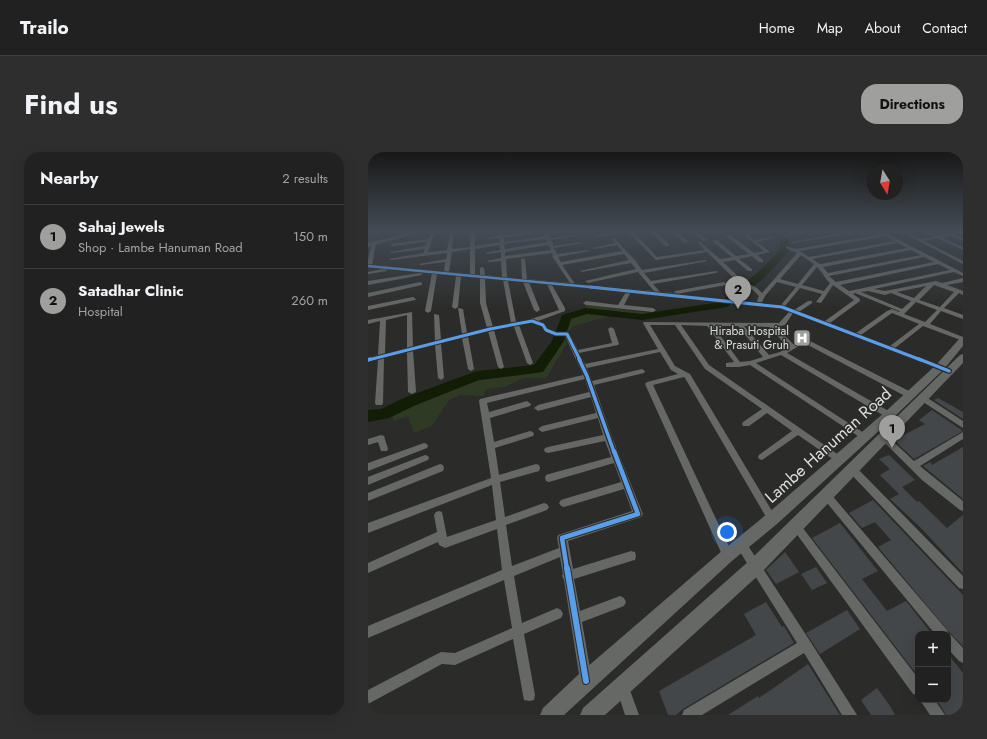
<!DOCTYPE html>
<meta charset="utf-8">
<style>
:root{--surface:#202120;--page:#2d2e2d;--text:#f1f3f6;--muted:#a2a3a5;--line:#3d3e3e;--accent:#9fa09e}
body{margin:0;font-family:Jost,sans-serif;background:var(--page);color:var(--text)}
.controls{position:absolute;right:12px;bottom:12px;display:grid;overflow:hidden;border-radius:8px;box-shadow:0 4px 16px #0002}
.controls button{width:36px;height:36px;display:grid;place-items:center;padding:0;border:0;border-bottom:1px solid var(--line);background:var(--surface);color:var(--text);font:20px sans-serif}
.compass{position:absolute;left:499px;top:12px;width:36px;height:36px;border-radius:50%;background:var(--surface);box-shadow:0 4px 16px #0002;rotate:169deg}
.you{position:absolute;left:359px;top:380px;width:14px;height:14px;margin:-10px;border:3px solid #fff;border-radius:50%;background:#1a73e8;box-shadow:0 0 0 6px #1a73e833}
.badge{display:grid;place-items:center;width:26px;height:26px;border-radius:50%;background:var(--accent);color:#111;font-size:13px;font-weight:700}
.pin{position:absolute;translate:-50% -33px;filter:drop-shadow(0 1px 2px #0008)}
.pin::after{content:'';position:absolute;top:21px;width:14px;height:12px;background:inherit;clip-path:polygon(0 0,100% 0,50% 100%)}
.list{margin:0;padding:0;list-style:none}
h2{display:flex;justify-content:space-between;align-items:center;height:52px;margin:0;padding:0 16px;font-size:17px}
h2 small{font-size:13px;font-weight:400;color:var(--muted)}
.list li{display:grid;grid-template-columns:26px 1fr auto;gap:12px;align-items:center;box-sizing:border-box;height:64px;padding:0 16px;border-top:1px solid var(--line)}
.list b{display:block;font-size:15px;white-space:nowrap}
.list p{margin:0;font-size:13px;white-space:nowrap;color:var(--muted)}
.list em{font-size:13px;font-style:normal;color:var(--muted)}
.map{position:relative;flex:none;width:595px;height:563px;overflow:hidden;border-radius:16px}
header{display:flex;align-items:center;gap:24px;box-sizing:border-box;height:56px;padding:0 20px;background:var(--surface);border-bottom:1px solid var(--line)}
header strong{font-size:19px}
nav{display:flex;gap:22px;margin-inline-start:auto;font-size:14px}
.intro{display:flex;align-items:center;justify-content:space-between;box-sizing:border-box;height:96px;padding:0 24px}
h1{margin:0;font-size:28px}
.button{padding:10px 18px;border-radius:16px;background:var(--accent);color:#111;font-size:14px;font-weight:700}
main{display:flex;gap:24px;padding:0 24px}
aside{flex:1;background:var(--surface);border-radius:16px;box-shadow:0 4px 16px #0002}
.map>svg:first-child{display:block}
</style>
<header>
<strong>Trailo</strong>
<nav><a>Home</a><a>Map</a><a>About</a><a>Contact</a></nav>
</header>
<div class="intro"><h1>Find us</h1><a class="button">Directions</a></div>
<main>
<aside>
<h2>Nearby<small>2 results</small></h2>
<ul class="list">
<li><span class="badge">1</span><div><b>Sahaj Jewels</b><p>Shop · Lambe Hanuman Road</p></div><em>150 m</em></li>
<li><span class="badge">2</span><div><b>Satadhar Clinic</b><p>Hospital</p></div><em>260 m</em></li>
</ul>
</aside>
<div class="map">
<svg width="595" height="563" viewBox="0 0 595 563">
<rect width="100%" height="100%" fill="#2b2c2a"/>
<path fill="#2f3a24" d="M217,153L284,161L281,164L219,158Z
M220,161L238,162V165L206,174L195,185L199,191L178,226H155L136,235L118,237L115,244L92,243L81,248L64,274L46,281L40,264L25,269V262L104,229L169,221L183,205L194,176L203,165Z"/>
<g fill="none" stroke-linecap="round" stroke-linejoin="round">
<path fill="#121d06" fill-rule="evenodd" d="M401,78H410L420,87L421,99L396,126L359,155L274,168L219,162L203,167L196,189L175,220L111,228L48,253L21,266L0,270V258L13,257L38,245L109,219L166,213L184,189L194,163L218,156L274,162L352,150L388,122L412,98L413,90Z"/>
</g>
<path fill="#43474a" d="M570,246L595,260V267L566,248Z
M564,258L595,279L546,307L526,288L557,272L551,268Z
M595,295V347L555,314L562,310L564,313Z
M521,303L547,328L534,335L549,350L551,349L579,376L595,363V421L552,375L522,347L531,342L512,323L522,317L511,307Z
M505,348L595,443V494L582,481L510,395L523,388L507,370L494,376L481,361Z
M472,371L510,419L494,427L519,459L538,449L564,482H550V524L444,386Z
M417,400L431,420L408,432L398,418Z
M448,415L459,431L444,438L433,422Z
M398,450L414,475L416,474L426,491L315,557L308,563H300L291,539L388,483L376,462Z
M479,458L492,477L452,502L438,481Z
M580,502L595,521V563H578L569,548H580Z
M440,512L472,563H360L390,544L391,546Z
M509,536L522,554L527,563H503L493,548Z"/>
<g fill="none" stroke-linecap="round" stroke-linejoin="round">
<path fill="#666866" fill-rule="evenodd" d="M80,78H89L66,82L60,100L79,98L82,82L84,81L86,82L84,97L102,95L103,79L105,78L107,79V94L132,90L131,86L120,87L118,86L131,83V79L133,78H140L135,80V83L166,80L168,81L136,86V90L177,84L174,78H178L179,80L200,78L198,79L180,82L182,86L210,82L212,83L183,88L185,91V94L213,90L215,91L186,96L189,102L220,98L222,99L190,105L193,110L254,99L249,93L226,97L224,96L247,91L244,87L246,86L267,108L274,118L337,108L339,109L276,121L283,129L348,119L350,120L348,121L285,132L292,140L309,141L306,140L307,139L356,130L358,131V133L309,142L413,153L428,135L409,130L397,144L394,150H390L389,149L391,144L385,138L371,131L339,100L288,108L260,80L227,85L225,84L257,78H264L289,105L337,98L329,90L331,89L352,107L364,105L345,90V88H349L368,104L381,102L359,85V83H363L386,101L396,99L374,82L398,78V80H397L380,83L386,88L403,85L405,86L389,90L402,100L389,103L395,108V110H391L384,104L371,107L384,117V119H380L367,108L355,110L375,129L389,136L394,141L429,101L418,96V94L428,97L514,82L507,78H512L595,121V124L586,120L506,137L517,139L568,129L574,131L595,126V130L579,133L595,139V143L591,141L576,156L595,163V167L573,159L562,172L595,185V189L555,174L527,196L583,217L584,219L581,221L425,161L417,173L408,175L425,192L434,187H438L545,241L546,243L545,245H539L436,191L419,201L524,261L525,263L524,265H518L413,203L388,211L499,283L500,285L499,287L496,288L382,213L371,215H358V211L366,210L339,174L313,173L341,213L475,306L476,308L475,310L472,311L469,310L430,283L394,308L391,307L390,305L391,303L424,279L399,261L381,274H375L374,272L375,270L394,257L337,217L307,173H282L307,214L322,222L407,364L409,367L407,370L404,371L401,370L317,226L316,225L285,233L365,403L364,407L360,408L356,407L277,232L279,230L310,222L303,218L292,200L219,216L224,229L274,217L277,219L276,221L226,233L244,285L275,362L273,365L270,366L200,389L205,417L263,399L267,400L268,404L267,408L263,409L206,427L212,459L252,444L256,446L258,450L256,454L214,470L224,528L222,532L218,534L214,532L212,528L196,428L194,424L195,422L192,405L146,424L154,471L189,456L193,458L195,462L193,466L156,482L167,543L166,548L161,549L156,548L155,543L145,487L87,513L74,512L0,552V538L69,502L73,500L87,501L144,476L136,428L0,486V474L134,418L129,377L77,396L71,393L70,390L0,421V411L69,380L66,363L68,360L71,359L74,360L79,385L128,368L124,333L0,381V371L123,326L111,249L112,247L215,223L197,184L186,183L176,179L173,174L164,171L151,173L165,211L162,213L159,211L146,175L145,174L126,178L136,215L133,217L130,215L120,179L100,184L106,217L103,219L100,217L94,186L73,191L76,226L73,228L70,226L67,193L45,198L48,240L44,242L40,240L39,200L16,206L15,251L14,253H8L7,251L10,208L0,210V206L10,203L12,169L0,172V168L44,160L45,195L67,189L66,162L71,163L73,188L94,182L90,156L95,157L99,181L119,176L112,151V126L93,124L90,155L87,157L84,155L88,124L69,122L63,159L60,161L57,159L64,121L19,117V119L0,122V120L15,117L0,115V108L4,91L6,90L8,91L4,113L76,120L77,110L53,113L51,112L78,107L79,101L23,108L21,107L55,101L57,97L24,101L22,100L57,94L59,90L25,94H23V92L60,87L63,80ZM518,84L526,89L441,105L432,99ZM178,87L179,90L137,97L136,92ZM530,91L539,96L452,112L444,107ZM132,93V98L117,101L119,102L133,100V106L119,109L121,110L133,109L134,125L117,123L116,116L114,115L112,116V123L107,122V97ZM180,93L183,98L137,104V100ZM102,97V122L81,120L84,100ZM543,98L553,103L460,121L455,115ZM184,101L185,103L184,104L202,131L159,127L157,107L155,106L153,107L154,127L139,125L138,107ZM256,102L261,108L212,119L214,120L263,111L268,117L217,129L220,131L270,120L286,139L207,132L194,113ZM433,103L446,112L430,132L412,127ZM556,105L566,110L468,130L461,124ZM570,112L582,118L481,139L472,133ZM449,115C455,120 456,126 462,131L456,139L434,133ZM117,126L135,128L143,171L125,175L118,151ZM140,129L155,130L166,158L169,160L172,158L161,130L179,132L191,158L163,167L148,170ZM184,133L258,140L250,153L218,149L215,151L218,153L285,160L288,158L285,156L256,153L263,140L413,157L421,160L411,171L276,170L275,171L290,197L217,212L211,201L250,193L251,192L246,177L243,175L240,177L244,191L210,198L201,181C195,180 186,181 181,177C175,173 178,172 170,169L197,159V156ZM465,133L486,148L457,169L431,160L444,151V149H440L426,158L417,154L432,136L454,142L448,150L453,151ZM566,133L586,140L572,155L551,148ZM558,134L546,146L529,140ZM500,139L517,143L523,141L543,149L534,157L493,140ZM487,141L531,159H532L531,160L524,157L519,159L488,181L462,171L492,149V147L485,142ZM548,150L569,158L557,170L536,162ZM524,161L551,172L522,194L493,183ZM39,163V196L17,202L18,168ZM345,174H370L395,205L382,209L372,210ZM376,174L401,175L420,195L412,200L401,203ZM217,227L221,240L170,253L166,256L170,259L223,245L228,261L174,274L170,277L174,280L230,266L235,283L180,295L177,296L176,298L177,300L180,301L237,289L243,305L181,322L178,323L177,326L178,329L181,330L246,311L253,330L196,347L193,348L191,351L193,354L196,355L256,337L264,359L190,383L189,386L191,396L144,414L138,373L179,358L181,355L179,352L176,351L137,365L132,330L171,319L172,316L171,313L168,312L131,323L127,296L165,284L166,282L165,280L162,279L126,290L122,266L162,254L163,252L159,249L121,260L119,251Z
M281,78H285L301,92V94H297Z
M302,78H306L321,90L317,91Z
M322,78H326L339,88L335,89Z
M351,78H361L343,81L341,80Z
M445,78H454L417,84L415,83Z
M494,78H502L425,91L423,90Z
M530,78H535L552,87L565,85L553,78C564,78 565,85 579,82L571,78H576L584,81L595,80V82L588,83L595,86V89L583,84L574,86L595,95V98L569,86L556,89L595,109V112Z
M52,121L54,122V123L0,133V129Z
M52,130L54,131V133L0,145V141Z
M45,145L48,147L47,148L0,158V154Z
M555,243L595,269V276L552,248L551,246L552,244Z
M595,280V287L552,314L595,349V359L592,358L554,328L511,285L512,283H518L546,309Z
M13,283L16,284L20,297L19,299H13L10,290L0,293V287Z
M56,291L59,292L60,294L59,296L0,319V311Z
M57,303L60,304L61,306L60,308L0,333V325Z
M72,312L75,313L76,316L75,319L0,349V341Z
M484,313L487,314L595,424V437L591,436L481,320L480,317L481,314Z
M458,339L461,340L579,478L581,482L584,484L595,496V511L591,509L580,497V482H567L455,346L453,343L455,340Z
M428,369L431,371L550,526V543L545,542L425,377L423,374L425,371Z
M373,387L377,389L442,489L489,563H474L436,501L334,563H314L316,558L429,491L369,395L368,392L369,389Z
M254,529L259,530L271,563H257L248,535L249,530Z
M552,548H567L577,563H562Z"/>
<path fill="#666866" fill-rule="evenodd" d="M52,78H61L0,95V91Z
M595,185V194L576,217L525,266L409,372L365,408L196,563H172L175,556L211,522L355,398L399,362L517,260L568,213L592,186Z
M595,202V211L394,420L237,563H212L215,556L382,408L592,203Z"/>
<g stroke="#2b2d29" stroke-width="4">
<path id="cycleway-far4" d="M0,114L233,136"/>
</g>
<g stroke="#2b2d29" stroke-width="5">
<path id="cycleway-far3" d="M222,135L414,155L553,208
M0,208L122,177L164,169L175,173L178,178L188,182H199L212,208"/>
</g>
<g stroke="#2b2d29" stroke-width="6">
<path id="cycleway-far2" d="M211,207L219,224L246,300
M551,207L581,219
M0,208L2,207"/>
</g>
<g stroke="#2b2d29" stroke-width="7">
<path id="cycleway-far1" d="M199,417L194,386L270,362L246,299"/>
</g>
<g stroke="#2b2d29" stroke-width="8">
<path id="cycleway" d="M199,416L218,529"/>
</g>
<use href="#cycleway-far4" stroke="#5a9eea" stroke-width="2.5"/>
<use href="#cycleway-far3" stroke="#5a9eea" stroke-width="3"/>
<use href="#cycleway-far2" stroke="#5a9eea" stroke-width="3.5"/>
<use href="#cycleway-far1" stroke="#5a9eea" stroke-width="4.5"/>
<use href="#cycleway" stroke="#5a9eea" stroke-width="6"/>
</g>
<linearGradient id="sky" x2="0" y2="1"><stop stop-color="#181817"/><stop offset="0.5" stop-color="#444b55"/><stop offset="1" stop-color="#444b55" stop-opacity="0"/></linearGradient>
<rect width="595" height="157" fill="url(#sky)"/>
<defs>
<g id="hospital-square" transform="scale(0.9)"><rect x="-9" y="-9" width="18" height="18" rx="4" fill="#9fa09e" stroke="#2b2d29"/><path d="M-5-5h3v3.5h4V-5h3V5h-3V1.5h-4V5h-3Z" fill="#fff"/></g>
</defs>
<g fill-rule="evenodd">
<use href="#hospital-square" x="434" y="186"/>
</g>
<g text-anchor="middle" dominant-baseline="central" stroke-width="3" stroke-linejoin="round" paint-order="stroke">
<g font-size="12" fill="#dddedc" stroke="#2b2d29" text-anchor="end">
<text x="421" y="179">Hiraba Hospital<tspan x="421" dy="14">&amp; Prasuti Gruh</tspan></text>
</g>
<g font-size="17" fill="#dddedc" stroke="#2b2d29">
<text transform="translate(460 293) rotate(-42)">Lambe Hanuman Road</text>
</g>
</g>
</svg>
<div class="controls">
<button>+</button>
<button>−</button>
</div>
<svg class="compass" viewBox="-18 -18 36 36"><path d="M0-13l5 13h-10z" fill="#e53935"/><path d="M0 13l5-13h-10z" fill="#a2a3a5"/></svg>
<div class="you"></div>
<div class="pin badge" style="left:524px;top:296px">1</div>
<div class="pin badge" style="left:370px;top:157px">2</div>
</div>
</main>
